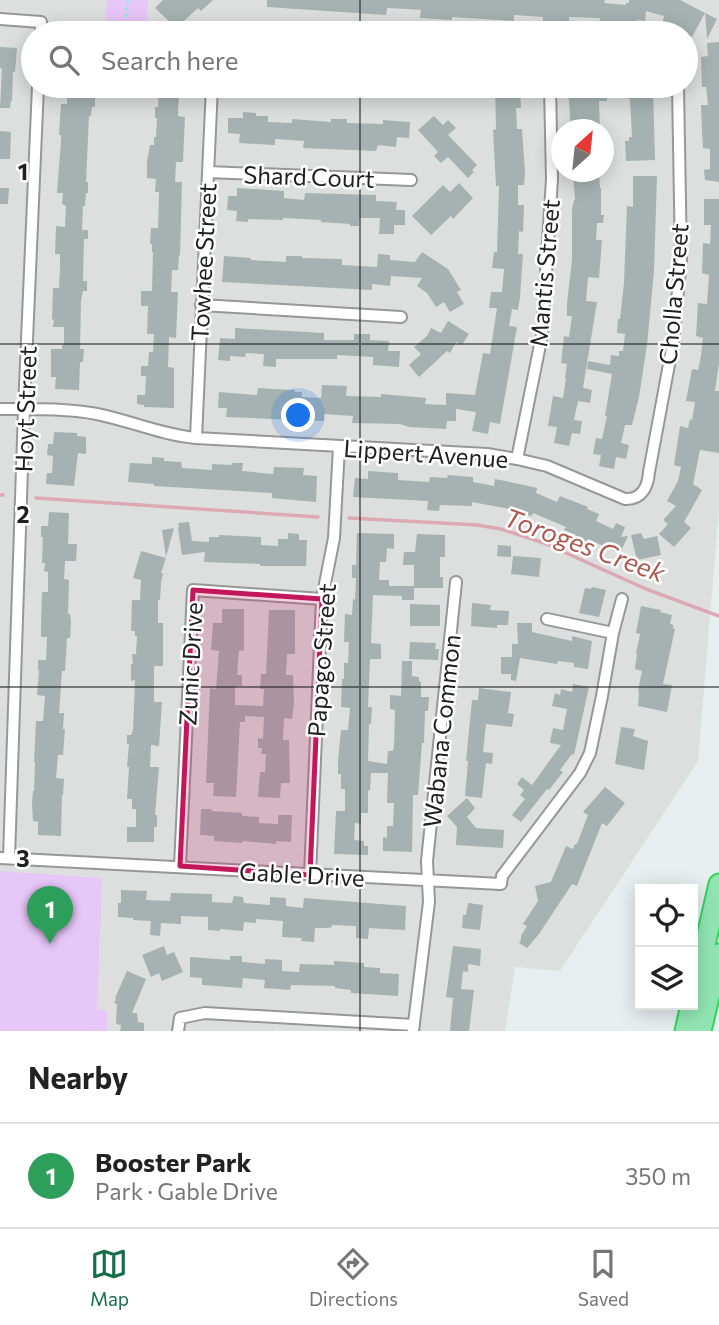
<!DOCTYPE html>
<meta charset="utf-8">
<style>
:root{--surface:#fff;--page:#f6f6f6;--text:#222;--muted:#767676;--line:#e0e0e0;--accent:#166e49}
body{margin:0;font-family:Commissioner,sans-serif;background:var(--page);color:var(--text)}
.controls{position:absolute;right:21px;bottom:21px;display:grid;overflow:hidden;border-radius:0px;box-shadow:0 4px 18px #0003}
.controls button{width:63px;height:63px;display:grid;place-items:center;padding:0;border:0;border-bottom:2px solid var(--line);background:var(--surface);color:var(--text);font:35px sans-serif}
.compass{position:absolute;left:551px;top:119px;width:63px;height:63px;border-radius:50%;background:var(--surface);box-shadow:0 4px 18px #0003;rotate:27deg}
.you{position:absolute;left:299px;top:416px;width:24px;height:24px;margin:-18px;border:5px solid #fff;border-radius:50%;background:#1a73e8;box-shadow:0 0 0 10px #1a73e833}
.badge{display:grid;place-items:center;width:46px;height:46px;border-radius:50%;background:var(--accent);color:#fff;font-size:23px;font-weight:700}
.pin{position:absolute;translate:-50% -58px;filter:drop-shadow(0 2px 4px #0008)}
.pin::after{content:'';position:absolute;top:37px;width:24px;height:21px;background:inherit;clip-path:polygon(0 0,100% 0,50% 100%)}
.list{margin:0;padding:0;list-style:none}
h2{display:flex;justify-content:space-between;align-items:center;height:91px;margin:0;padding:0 28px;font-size:30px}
h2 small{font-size:23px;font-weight:400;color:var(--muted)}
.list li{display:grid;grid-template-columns:46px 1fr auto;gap:21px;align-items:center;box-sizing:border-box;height:105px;padding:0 28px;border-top:2px solid var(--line)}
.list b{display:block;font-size:26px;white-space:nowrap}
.list p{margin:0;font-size:23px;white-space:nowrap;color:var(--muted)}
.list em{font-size:23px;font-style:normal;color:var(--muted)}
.icon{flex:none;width:38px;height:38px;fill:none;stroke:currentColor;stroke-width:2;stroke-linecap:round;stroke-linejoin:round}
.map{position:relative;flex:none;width:719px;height:1031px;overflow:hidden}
.search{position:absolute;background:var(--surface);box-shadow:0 4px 18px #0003;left:21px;right:21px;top:21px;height:77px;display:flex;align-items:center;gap:18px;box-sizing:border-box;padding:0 24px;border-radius:38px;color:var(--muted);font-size:26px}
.sheet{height:196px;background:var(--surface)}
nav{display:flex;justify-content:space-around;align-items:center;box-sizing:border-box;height:98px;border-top:2px solid var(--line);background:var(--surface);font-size:19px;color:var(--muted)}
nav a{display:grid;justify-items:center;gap:4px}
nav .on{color:var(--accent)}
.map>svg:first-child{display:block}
</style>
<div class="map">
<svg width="719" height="1031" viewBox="0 0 719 1031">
<rect width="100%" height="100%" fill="#e7eef0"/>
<path fill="#dddede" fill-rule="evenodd" d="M0,0H719V508L698,761L560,971L515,967L505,1031H0ZM33,33H686V86H33ZM562,130H604V172H562Z"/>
<path fill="#e7c6f8" d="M107,0H148L147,33H105Z
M0,871L102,878L97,1009L107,1011V1031H0Z"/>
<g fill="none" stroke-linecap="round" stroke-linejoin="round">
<path stroke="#dca9b3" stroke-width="3.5" d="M0,495H3
M36,498L318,517
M349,518L477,525L501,529L544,543L646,589L719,616"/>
</g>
<path fill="#a6b2b2" d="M163,0H213L201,11L198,8L176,28L155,8Z
M267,0H605L604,3L626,5V3H629V0H680L705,13L692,37L678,29L662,25L664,16L646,11L645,21L637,20L636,28L599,26L600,18L569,17V23L543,22V17L514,15V21L452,17V20L420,18L421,10L407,9L387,8L386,15L267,7Z
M705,13L717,19L707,39Z
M73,23H89V33H73Z
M719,42V182L705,180L704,170L710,169V149L703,148L702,131L701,105H708L706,87H702L701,57L708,56L707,43Z
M0,47L17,48L15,72H13L12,101H11L10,108H0L2,69L0,68Z
M159,86H179L178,116L185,117L183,162H176L175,182H182L180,256L179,255L178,270H172L171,292H178L176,338L169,337L168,367L174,368V408L144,407V405L137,404V395H145L146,376H141V366H148L149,352H153L154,334H147L148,306H141V291H152L153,252H152V244H150L151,228H158L159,192H155L156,179L147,178V161L150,145H154V137H156L157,118H155V107H158Z
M355,86H364V98H355Z
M447,86H459L458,98L446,97Z
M495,86H520L521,108H516L517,129H522L525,172L524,185H518V205H524L523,232L519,231L518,254H523L520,297L518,310L512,309L509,326L517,327L500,424L490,422L488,434L472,431L476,412L456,409V421H447L446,429L409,427L400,424L352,423L353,416L324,414V421L226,417L227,408H218L219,392L257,395L258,388L274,389L295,390V392H302V397L321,398L322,385L347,386L346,396L381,397V394L426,398L425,404L446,405V393L475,395L483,353L490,354L497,308H489L491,292H502L504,269L492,268L494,252H497L499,186H496L494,150L493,130L496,129Z
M578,86H606L607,101H599L600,130H571L568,88L578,87Z
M627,86H653L655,160L626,161L625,141H629V137H632L630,99H628Z
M67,92L95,93V107H92L91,116H89L86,182H88V193H86L85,206H83L82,230H88V239H84L83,281H87V291H83L81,301L80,349H84L83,362H80L79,390L55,389L56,377H51V349H62V345H64V327H53L54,320L52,319L53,288H59L60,268V254H55L56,226L65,227L66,206L62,204L63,193H57L61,141V135H59L61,104H67Z
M243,112L256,113V116H268V122L292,123V119L331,122V119H347V123L383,124V120L410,122L409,138L397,137L396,147L378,145L376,151L303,148L304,141L275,139V145L239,143L240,134L228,133V118H243Z
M434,116L443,125L448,120L456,128L448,135L477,165L472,170L474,172L468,178L448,157L441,163L434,156L438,152L418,130Z
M0,131L11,132L10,159H0Z
M573,172H599L600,188H601V215H604L603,223H597L596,240H602L599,278L588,277L586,301L597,302L583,388L592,390L590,403L578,401L574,420L582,421L580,434L572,433L569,446L554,443L557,427L548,426L553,396L563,398L566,378H565L567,364L561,363L564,336L569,337L572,316H567V303L572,260V209L574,200H575Z
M633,176H657L654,271L647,345L639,397L632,425H625L621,443L629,445L626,459L616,457L614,469L599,466L601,455L593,454L596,438L602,439L607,416H605L612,374L587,369L588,361L610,365L611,355L619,356V351H623L625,334L617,333L618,319H620L624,283L627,206L633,207Z
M459,183L473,198L453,219L451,216L431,235L412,216L443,185L450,192Z
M0,188H9L8,204H0Z
M237,188L284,191V198L304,200L305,193L376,195V201L397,202L396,210H405V225H394V234H379L380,218H359V226H350V224L321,222V220L283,218V220L248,219V222L236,221L237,211L227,210L228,196H237Z
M704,199H719V363L715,391H719V453L700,450L693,484L702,490L684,522L691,528L674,547L659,534L668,524L663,520L676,506L667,501L678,481L681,467L674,465L680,426L688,428L690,419L692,420L695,402L686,401L692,369L698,370L701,356L703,338L696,336L698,303L707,304L709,275L702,273L703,243L710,244L711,225H704Z
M422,252L448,269L461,290L457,292L464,304L450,312L444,302L436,307L427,293L417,286L422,278L391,276L390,286L372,284V290L222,282L224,256L251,258V260L286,262V256H302V258L342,259V265L377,267L378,254L390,255V260L415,262Z
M448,321L469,334L462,345L456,342L450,353L447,351L419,377L409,365L421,354L414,347L427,336L431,328L441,333Z
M235,328L324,333V340H354V334H370V340L389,341L388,351H400L399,367L373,365V357L337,355V359H276V367L263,366L264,354L246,353L245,357L230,356V361L218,360L220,338L235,339Z
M55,432L77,433V436L86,437V454L78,453L74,486L46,484L47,473H52L53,456L47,455L48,444H53L54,433Z
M152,457L164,458V461L181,462L182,468L212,470V464L232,465V463H243L242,471L273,474L274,467L304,468L303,475L317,476L316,502L272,498V493L154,486V484L128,482L130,463L152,464Z
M368,471L398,473V480L429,482L430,477L447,478L448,475L473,477V482L494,486L495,479L524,485L537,488L536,493L557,502L560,496L588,507L587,509L599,514L596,521L613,529L616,523L625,527L621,537L628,536L621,551L617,549L616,552L588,539L585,546L573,541L576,535L564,530L566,527L533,513L532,516L516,513V510L472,502V506L440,505L439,511L427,510L428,501L353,497L355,478L368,479Z
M49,512L69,513L68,544H77L76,561H65L64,579L69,580L68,614H70L71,622L70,638H67L65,671H62L59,713H64L63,729H65L63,755H58L56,778L64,779L63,795H62L61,836L38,835V822L33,821L32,803L33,791H34L35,762H34L36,721H43L45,696L37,695L39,670H38V660H46L47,637H41V624L42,592H48V572L44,571L45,563H42L43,537H41V526H48Z
M189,522L192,541L209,542V537H219V535L261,537V545L278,546V539H288V533L299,534V540H307L306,566H260V564L204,562L205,552L182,555L178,528L179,527L178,523Z
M174,528L166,557L162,530Z
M357,533L394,534V549L387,548L386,562H380L379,580H389V586H414V600H402V596L373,595L371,643L381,644V659H370L368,707H372L371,724H369L368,761L387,764L388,751H393L394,746L395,710L390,709V695L401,696L402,661H412V676L419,677V681L421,682V697H429L428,711H425L424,743H422L418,795H413L412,852L383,851V837L387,838V826H393L394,803H387L388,773H371L370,791L368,790V813H361V824L355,823L354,840L364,841V846H368V855L334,854L336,811H345V789H341V774H338V761L341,730H348L350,708L341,707L342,679H344V663H348L349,642H344L345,614L352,615L353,599L355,600L356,578H352V565H356Z
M641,533L644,539L657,536L661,555L637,560L631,535Z
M417,534L445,535V557H440V577H443V588H414V565H403L404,552H415Z
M498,545L511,546V557L497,556Z
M141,551L166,558L161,573H163L161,583L160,600H158V623H163V666H154V702H162L159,746L151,745L150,767H159L155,815H157V827H154V842H127V827H136V809H132V799H127L129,767H127L129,744H127V735H131L133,730L135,680L131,681V664H133L132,654H136L137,636H135V631H131L132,600H140L141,580L133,578Z
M513,556L541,558L539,577L511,574Z
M592,587L606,590L599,617L579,613L585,588L591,589Z
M472,603L491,605L490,610L509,611L508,625H497V628L471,626Z
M410,604L440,605V626H410Z
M641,606L661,610L660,612L672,615L670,624L673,625V628L675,629L663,684L672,685L667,712L638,706L639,691H638L642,671L635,669L637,654H636L640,634L636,633Z
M222,609H244V651L239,650L237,675H242V686H235V705L263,706L264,689H260L261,674H266L269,610H295V654H287L286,675H293L294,703L292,719L284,718L283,740H289L290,783H281L280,798L258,797L260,772H265L266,754H261L262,748H258V738L263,739L264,717L245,716V722H240L236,797L213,796L214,783H206L210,688L216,689L219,651L211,650L213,623H222Z
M517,623H532V632L572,641V636L592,641L588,669L574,667V663L558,661L557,664L520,658L516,681L511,680V674H501V657H512V644H518Z
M410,642L436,643L435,649H439L438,660L409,659Z
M573,684L589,687L574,755L572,754L560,770L563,772L549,790L547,789L521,822L512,815L525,799L520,795L524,790L517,784L522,777L532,785L561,745L550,743L551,737L553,728L563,730L567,709L552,706L555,693L560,695L561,689L572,692Z
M479,688L511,692L508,713L514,714L512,727L486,724L483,752L493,753L492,764L486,763L482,798L465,796L468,761H466L472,700H478Z
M621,727L635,729L633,736L648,741L644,770L615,764Z
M605,787L625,803L607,826L602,823L577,886L572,884L539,934L527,948L519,943L521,940V936L527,926L523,924L538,901L535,886L551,882L566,846L573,849L575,844H577L588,815L583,812Z
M467,798L475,808L467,817L476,828L504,830L503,848L456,845L457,827L447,816Z
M201,809H212L211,811L242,813V816L259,817V823L278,824V815H292L291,842L276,841V844L243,841L242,843L214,841V836L200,835Z
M121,890L147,891L146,900L170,901L171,893L212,894V902L232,903L234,896L243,897L244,903L270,905V897L286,898V906L303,908L304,898L406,906L405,930L369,928L368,939L356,938V926L332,925V927L328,928H315L314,942L301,941L302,938L282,937L283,921L256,919V923L244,922L243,931L220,929V931L208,930V917L181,916V924L161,923L160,936L150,935L151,921L133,920V918L118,917V903H121Z
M468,903L483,905L480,930L462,928L463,915H466Z
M164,946L167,955L174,952L183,972L162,981L159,973L151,977L142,955Z
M453,946L481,949L480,966L468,964V972L463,971L461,989L474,990L469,1031H450L453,998L446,997Z
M230,956H242V962L265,964V959L282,960V971L299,972L300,964L334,965V961L364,963V967L380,968V973L399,974L398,996L351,993V990L335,988V986L291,985L290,990L264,988L265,980L243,978L242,988L202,985V978L190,977V957L230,960Z
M127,971L146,979L132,1013H137L138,1022L144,1023V1031H120L121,1025L116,1024L117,1004L114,1003L116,999L115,998Z"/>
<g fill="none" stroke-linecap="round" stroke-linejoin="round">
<g stroke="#979797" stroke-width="14">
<path id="street" d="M0,19L41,22V33
M214,33H229
M208,172L411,180
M201,305L401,317
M0,409C32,409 65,408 97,414C131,421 162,435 196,438L487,454L517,459L547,466L625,499C642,500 648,486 649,472L673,343L681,259L678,86
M196,438L212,86
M517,459L542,335L552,179L550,86
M547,619L613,633
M0,858L501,884L502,876L505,872L580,773L590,753L602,696L613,633L622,599
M9,858L24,409L38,86
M180,866L193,590L322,599
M310,875L322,599L334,538L339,447
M178,1031L180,1018L205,1013L414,1025
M413,1031L429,902L427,861L456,582"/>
</g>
<g stroke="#2cd656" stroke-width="23">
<path id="highway" d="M693,997L719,884
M685,1031L691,1005
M701,1031L719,954"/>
</g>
<path stroke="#73f5cd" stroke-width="2" stroke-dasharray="3.5 3.5" stroke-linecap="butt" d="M128,0L126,15L127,25L134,32L138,33"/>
<use href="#street" stroke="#fff" stroke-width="10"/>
<use href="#highway" stroke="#92e5b3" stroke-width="19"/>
</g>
<path fill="#c2185b" fill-opacity="0.2" stroke="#c2185b" stroke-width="5" stroke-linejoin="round" d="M193,590L322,599L310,875L180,866Z"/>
<path fill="none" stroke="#202020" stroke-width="2" stroke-opacity="0.55" d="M360,0V33M360,86V1031M0,344H719M0,687H719"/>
<g text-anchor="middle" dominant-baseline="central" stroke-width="5" stroke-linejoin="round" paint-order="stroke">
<g font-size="24" fill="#202020" stroke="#fff">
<text transform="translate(309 176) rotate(2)">Shard Court</text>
<text transform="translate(203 262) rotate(-87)">Towhee Street</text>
<text transform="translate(544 273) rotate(-85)">Mantis Street</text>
<text transform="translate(673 294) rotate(-85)">Cholla Street</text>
<text transform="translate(25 409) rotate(-88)">Hoyt Street</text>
<text transform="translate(426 453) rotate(4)">Lippert Avenue</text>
<text transform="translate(321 660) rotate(-86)">Papago Street</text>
<text transform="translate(190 664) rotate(-87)">Zunic Drive</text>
<text transform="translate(441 731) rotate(-84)">Wabana Common</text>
<text transform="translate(302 874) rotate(3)">Gable Drive</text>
</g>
<g font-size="26" font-style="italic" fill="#ae574f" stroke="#fff">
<text transform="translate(585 544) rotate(20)">Toroges Creek</text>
</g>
</g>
<g font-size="23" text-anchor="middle" font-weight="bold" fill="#202020" stroke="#fff" stroke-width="5" stroke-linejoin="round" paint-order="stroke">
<text x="23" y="180">1</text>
<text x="23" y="523">2</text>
<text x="23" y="867">3</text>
</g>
</svg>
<div class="controls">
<button><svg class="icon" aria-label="locate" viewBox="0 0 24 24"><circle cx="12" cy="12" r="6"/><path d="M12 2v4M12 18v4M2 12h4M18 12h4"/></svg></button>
<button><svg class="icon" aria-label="layers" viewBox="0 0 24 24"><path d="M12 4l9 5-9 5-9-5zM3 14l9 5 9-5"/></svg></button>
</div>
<svg class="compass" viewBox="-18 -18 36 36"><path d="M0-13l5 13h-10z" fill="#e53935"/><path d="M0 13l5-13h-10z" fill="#767676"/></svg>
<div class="you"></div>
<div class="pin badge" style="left:50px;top:944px;background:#2e9e5b">1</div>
<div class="search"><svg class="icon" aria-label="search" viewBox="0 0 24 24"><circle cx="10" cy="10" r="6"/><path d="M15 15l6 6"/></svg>Search here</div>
</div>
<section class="sheet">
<h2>Nearby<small></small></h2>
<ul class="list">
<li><span class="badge" style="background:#2e9e5b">1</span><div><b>Booster Park</b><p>Park · Gable Drive</p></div><em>350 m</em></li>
</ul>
</section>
<nav>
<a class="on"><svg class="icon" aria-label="map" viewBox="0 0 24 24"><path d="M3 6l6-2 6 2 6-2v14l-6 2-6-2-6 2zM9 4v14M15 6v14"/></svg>Map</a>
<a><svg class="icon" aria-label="directions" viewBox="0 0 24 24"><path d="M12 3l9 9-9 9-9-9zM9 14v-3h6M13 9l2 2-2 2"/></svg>Directions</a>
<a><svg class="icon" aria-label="saved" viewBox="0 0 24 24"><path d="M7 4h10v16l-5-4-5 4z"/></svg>Saved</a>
</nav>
